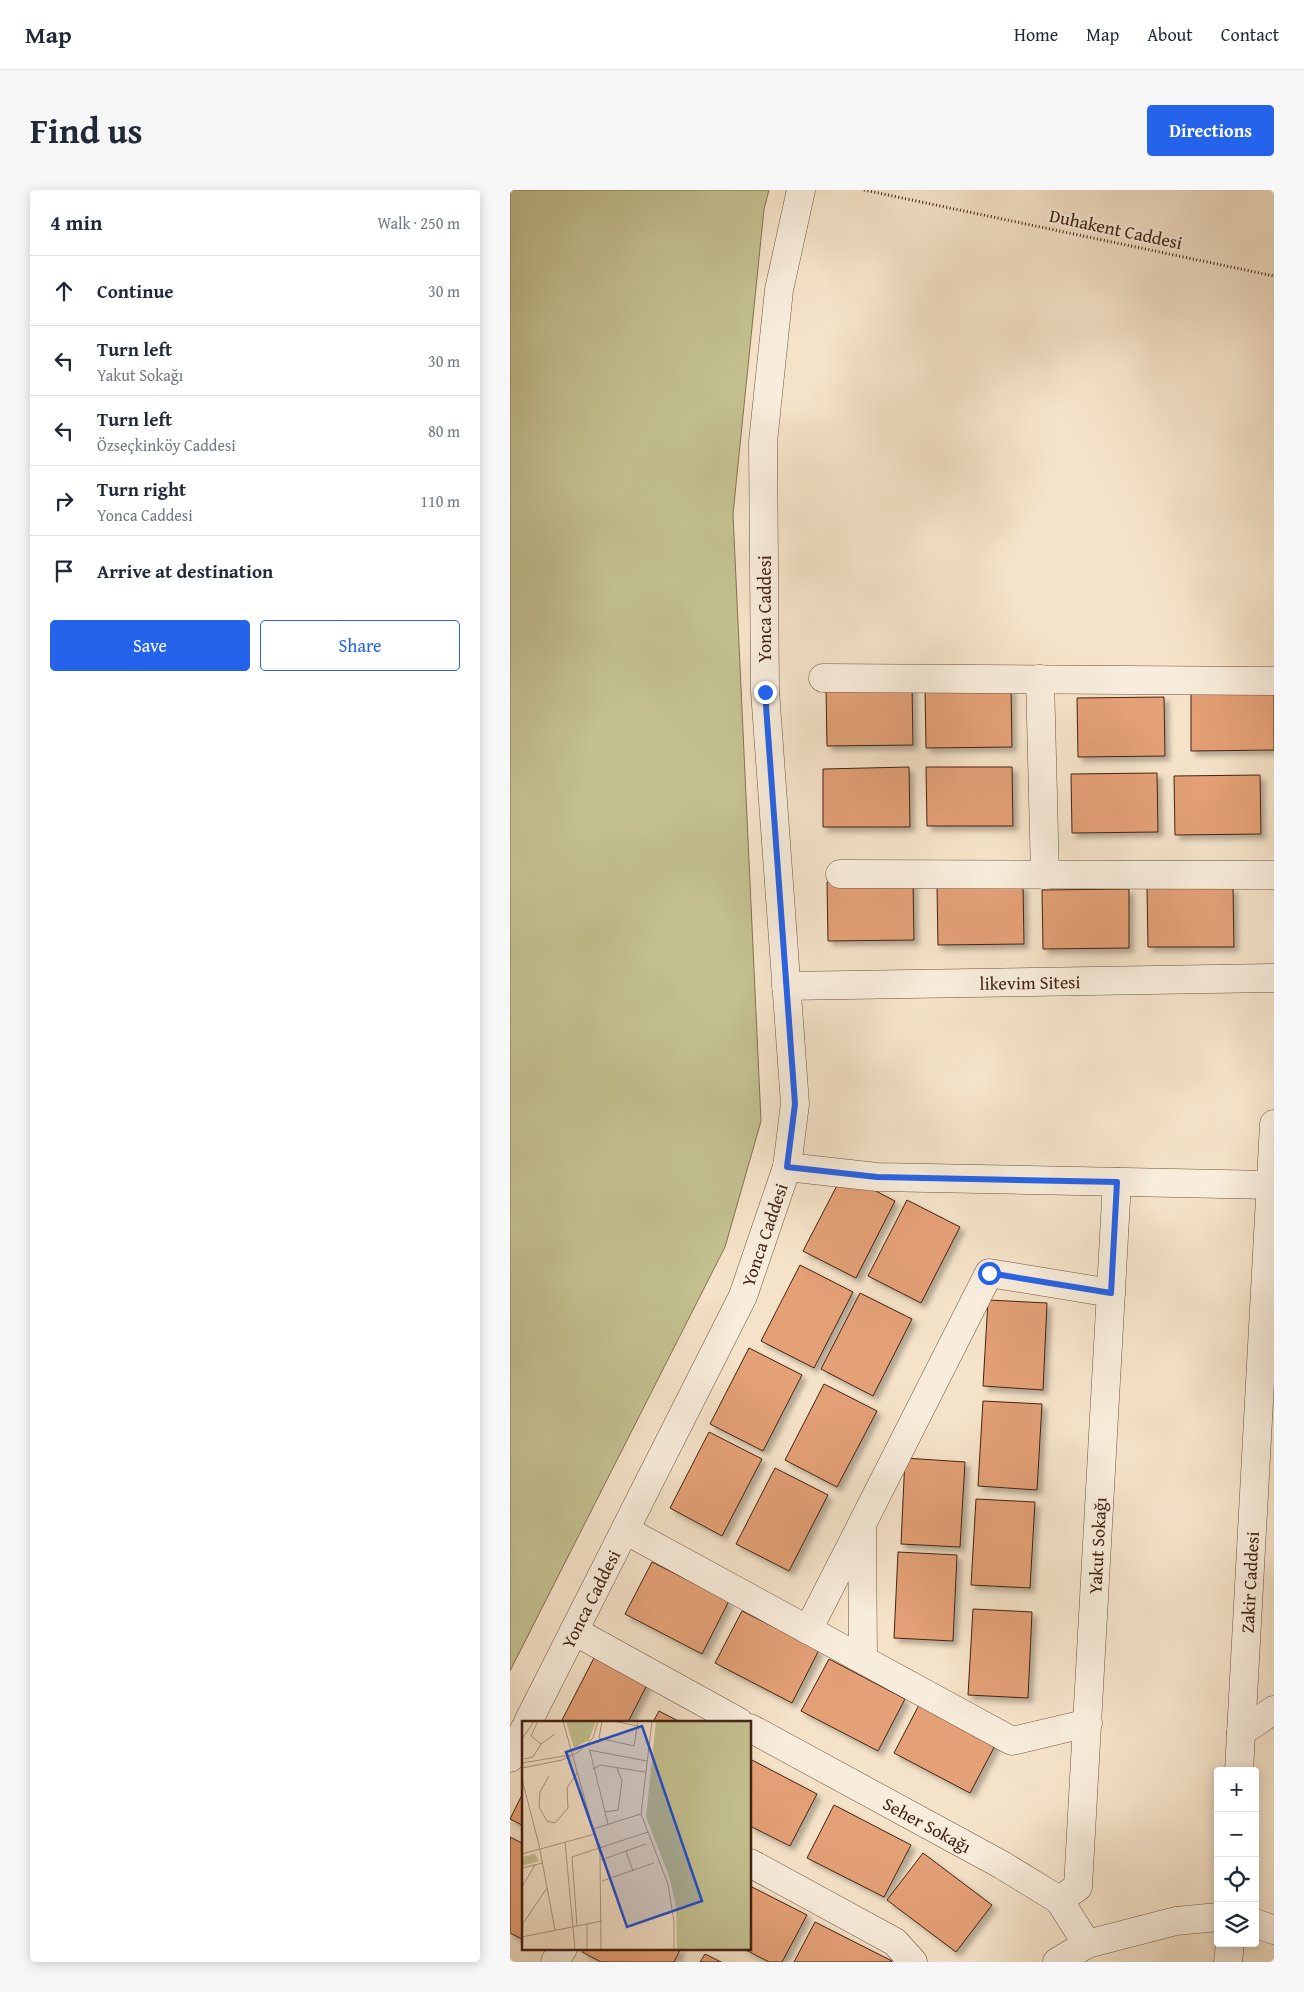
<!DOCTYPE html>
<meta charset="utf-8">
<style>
:root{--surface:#fff;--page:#f6f6f7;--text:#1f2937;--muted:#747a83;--line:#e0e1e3;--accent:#2563eb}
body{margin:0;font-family:"Gentium Book Plus",serif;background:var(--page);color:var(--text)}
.controls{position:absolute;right:15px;bottom:15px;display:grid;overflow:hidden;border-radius:5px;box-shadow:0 2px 12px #0003}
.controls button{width:45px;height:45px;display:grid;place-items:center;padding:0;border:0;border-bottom:1px solid var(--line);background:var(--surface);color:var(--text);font:25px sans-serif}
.stop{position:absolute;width:15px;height:15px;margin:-11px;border:4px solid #2563eb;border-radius:50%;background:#fff}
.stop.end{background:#2563eb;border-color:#fff;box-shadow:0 1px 5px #0008}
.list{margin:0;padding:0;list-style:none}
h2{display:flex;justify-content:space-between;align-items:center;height:65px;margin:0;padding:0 20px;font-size:21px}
h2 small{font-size:16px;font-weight:400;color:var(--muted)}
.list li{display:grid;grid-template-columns:32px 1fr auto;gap:15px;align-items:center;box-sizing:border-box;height:70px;padding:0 20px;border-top:1px solid var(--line)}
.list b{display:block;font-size:19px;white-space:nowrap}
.list p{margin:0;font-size:16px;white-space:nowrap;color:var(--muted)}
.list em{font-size:16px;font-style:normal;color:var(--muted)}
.actions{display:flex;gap:10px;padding:15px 20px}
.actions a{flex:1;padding:11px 0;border:1px solid var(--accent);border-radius:5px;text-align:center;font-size:18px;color:var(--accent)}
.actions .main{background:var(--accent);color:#fff}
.icon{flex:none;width:28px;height:28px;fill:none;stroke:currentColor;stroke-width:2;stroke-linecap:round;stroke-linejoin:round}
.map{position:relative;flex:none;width:764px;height:1772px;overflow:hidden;border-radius:5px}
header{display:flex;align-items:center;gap:30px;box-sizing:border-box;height:70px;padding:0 25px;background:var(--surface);border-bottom:1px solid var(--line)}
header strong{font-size:24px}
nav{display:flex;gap:28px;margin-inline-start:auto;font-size:18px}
.intro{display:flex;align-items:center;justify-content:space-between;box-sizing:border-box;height:120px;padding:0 30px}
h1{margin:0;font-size:35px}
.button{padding:12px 22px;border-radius:5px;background:var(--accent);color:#fff;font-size:18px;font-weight:700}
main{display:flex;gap:30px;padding:0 30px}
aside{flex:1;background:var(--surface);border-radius:5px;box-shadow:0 2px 12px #0003}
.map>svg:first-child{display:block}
</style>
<header>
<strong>Map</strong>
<nav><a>Home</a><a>Map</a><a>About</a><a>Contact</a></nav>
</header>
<div class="intro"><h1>Find us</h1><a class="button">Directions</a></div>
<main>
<aside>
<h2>4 min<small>Walk · 250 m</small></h2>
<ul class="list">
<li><svg class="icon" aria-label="ahead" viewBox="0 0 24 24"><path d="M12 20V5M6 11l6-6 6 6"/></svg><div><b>Continue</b></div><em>30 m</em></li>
<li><svg class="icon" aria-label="left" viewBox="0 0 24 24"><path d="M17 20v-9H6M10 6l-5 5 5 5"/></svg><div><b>Turn left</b><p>Yakut Sokağı</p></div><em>30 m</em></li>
<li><svg class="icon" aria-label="left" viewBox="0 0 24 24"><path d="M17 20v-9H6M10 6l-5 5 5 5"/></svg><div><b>Turn left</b><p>Özseçkinköy Caddesi</p></div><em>80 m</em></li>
<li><svg class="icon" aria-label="right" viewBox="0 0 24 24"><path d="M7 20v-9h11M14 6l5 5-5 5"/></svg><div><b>Turn right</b><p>Yonca Caddesi</p></div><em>110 m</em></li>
<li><svg class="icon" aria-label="arrive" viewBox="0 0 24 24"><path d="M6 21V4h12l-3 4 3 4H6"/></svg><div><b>Arrive at destination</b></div></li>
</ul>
<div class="actions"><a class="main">Save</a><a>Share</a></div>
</aside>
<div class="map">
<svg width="764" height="1772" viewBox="0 0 764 1772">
<defs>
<filter id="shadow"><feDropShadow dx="4.5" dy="4.5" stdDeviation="2.5" flood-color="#0004"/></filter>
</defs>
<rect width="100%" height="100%" fill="#f5e3c9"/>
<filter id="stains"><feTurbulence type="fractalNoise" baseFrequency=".004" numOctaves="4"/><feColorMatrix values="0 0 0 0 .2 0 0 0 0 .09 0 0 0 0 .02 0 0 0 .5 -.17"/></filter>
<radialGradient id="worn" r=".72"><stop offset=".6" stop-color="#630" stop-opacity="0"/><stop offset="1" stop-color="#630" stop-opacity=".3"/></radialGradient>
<path fill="#c4c191" stroke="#847252" d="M0,0H259L254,19L223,324L251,931L215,1057L0,1481Z"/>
<path fill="#e4a076" stroke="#432313" filter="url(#shadow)" d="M402,496L403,555L317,556L316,497Z
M501,498L502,557L416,558L415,499Z
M764,501V560L681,561V502Z
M654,507L655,566L568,567L567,508Z
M399,577L400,637H313V579Z
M416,577H502L503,636H417Z
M647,583L648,642L562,643L561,584Z
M750,585L751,644L665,645L664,586Z
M403,691L404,750L318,751L317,692Z
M513,695L514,754L428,755L427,696Z
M637,698H723L724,757H638Z
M619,699V758L533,759L532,700Z
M333,984L385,1011L346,1088L293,1061Z
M397,1010L450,1037L411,1113L358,1086Z
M290,1075L343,1102L304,1178L251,1151Z
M350,1103L402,1129L363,1206L311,1179Z
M478,1110L537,1113L533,1200L473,1196Z
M239,1158L292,1185L253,1261L200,1234Z
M314,1194L367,1221L327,1297L275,1270Z
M473,1211L532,1214L527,1300L468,1296Z
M199,1242L252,1269L212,1346L160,1318Z
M395,1268L455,1272L450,1357L391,1354Z
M265,1278L318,1305L279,1381L226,1354Z
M466,1309L525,1312L520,1398L461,1395Z
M388,1362L447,1365L443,1451L384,1448Z
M142,1372L219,1411L192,1464L115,1424Z
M463,1419L522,1422L518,1508L458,1505Z
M232,1421L309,1460L282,1513L205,1473Z
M85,1466L138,1493L118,1532H51Z
M319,1469L395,1509L368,1561L291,1521Z
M411,1511L488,1550L460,1603L384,1563Z
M149,1521L170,1532H143Z
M240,1569L307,1604L280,1656L240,1636Z
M14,1601V1636L0,1629Z
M324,1615L401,1655L374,1707L297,1668Z
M0,1647L14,1654V1750L0,1743Z
M413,1663L482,1715L446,1762L377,1710Z
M240,1696L297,1725L272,1772H259L232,1758H240Z
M305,1732L382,1771L381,1772H284Z
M74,1758H171L164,1772H91L72,1762Z
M195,1764L211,1772H190Z"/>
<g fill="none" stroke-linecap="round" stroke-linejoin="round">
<g stroke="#705340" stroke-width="29">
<g id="minor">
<path d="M313,488L764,491"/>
<path d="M530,489L535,685"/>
<path d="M330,684L764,685"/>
<path id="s1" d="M276,796L764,788"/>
<path d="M277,977L367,987L761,995"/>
<path d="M115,1340L502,1551L578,1533"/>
<path d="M298,1440L350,1338"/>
<path d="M64,1441L229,1532"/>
<path d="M353,1469L352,1334L479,1083L601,1103"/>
<path id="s2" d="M18,1532L233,1106L277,977L285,914L255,501L253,252L269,100L291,0"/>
<path id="s3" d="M240,1538L492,1675L549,1710L577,1754"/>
<path d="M731,1542L764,1520"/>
<path d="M0,1568L14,1540"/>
<path id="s4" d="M729,1581L764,934"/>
<path d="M240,1673L385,1752L403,1772"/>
<path id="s5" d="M549,1710L568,1697L607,992"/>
<path d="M745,1733L764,1740"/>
<path d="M45,1772L53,1758"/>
<path d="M547,1772L577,1754L666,1731L708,1727"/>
<path d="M718,1772L720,1753"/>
</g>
</g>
<path stroke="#432313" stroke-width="3" stroke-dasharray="1 2.5" stroke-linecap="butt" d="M354,0L764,86"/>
<use href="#minor" stroke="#f8eddc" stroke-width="28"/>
</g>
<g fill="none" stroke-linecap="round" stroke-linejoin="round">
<path stroke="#2563eb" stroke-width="6" d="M255,502L285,914L277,977L367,987L607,992L601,1103L479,1083"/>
</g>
<g text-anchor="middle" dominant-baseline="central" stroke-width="4.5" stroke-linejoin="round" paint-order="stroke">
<g font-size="18" fill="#432313" stroke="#f8eddc">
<text transform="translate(606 39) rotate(12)">Duhakent Caddesi</text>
<text transform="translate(254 419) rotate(-90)">Yonca Caddesi</text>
<text stroke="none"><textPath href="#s1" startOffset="244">likevim Sitesi</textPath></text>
<text stroke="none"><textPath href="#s2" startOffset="542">Yonca Caddesi</textPath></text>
<text stroke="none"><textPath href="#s5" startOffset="365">Yakut Sokağı</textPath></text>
<text stroke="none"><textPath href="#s4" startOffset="189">Zakir Caddesi</textPath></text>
<text stroke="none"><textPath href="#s2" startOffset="138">Yonca Caddesi</textPath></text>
<text stroke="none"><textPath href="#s3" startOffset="202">Seher Sokağı</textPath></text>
</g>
</g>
<g transform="translate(12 1531)">
<rect width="229" height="229" fill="#f5e3c9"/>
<path d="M44,0H74L67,19L52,27ZM134,0H229V228H155L154,186L147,155L124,96ZM13,133L17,140L0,145V136Z" fill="#c4c191"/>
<path fill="none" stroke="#ae9680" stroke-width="1" d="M16,0L9,15L19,23L33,13M41,0L78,133L79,228M80,0L77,17L112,25L116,0M91,0L116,5M130,0L119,93L146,163L152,201V228M0,18L12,0M67,29L125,40M68,30L86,103M2,38L11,36L19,23M0,42L48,34M0,47L40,39L55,32L71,17L76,0M71,48L78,44L123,51M27,55L18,71L17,86L25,100L33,102L46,87L45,67L55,52M0,58L17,124L33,209M83,91L96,89L100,60L95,47M71,108L119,93M43,121L53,228M104,130L111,150M0,133L73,113M79,139L124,123M0,147L21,142M80,160L132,142M0,166L13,144M0,204L25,167M55,205L50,136L126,111M0,216L80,200M65,228V203"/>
<path fill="#1d4ed8" fill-opacity="0.15" stroke="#1d4ed8" stroke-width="2.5" d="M120,5L180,180L105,206L44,31Z"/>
<rect width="229" height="229" fill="none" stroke="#432313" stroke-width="2.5"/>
</g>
<rect width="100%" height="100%" filter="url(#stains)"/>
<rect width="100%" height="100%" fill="url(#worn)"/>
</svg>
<div class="controls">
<button>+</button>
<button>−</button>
<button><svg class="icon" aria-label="locate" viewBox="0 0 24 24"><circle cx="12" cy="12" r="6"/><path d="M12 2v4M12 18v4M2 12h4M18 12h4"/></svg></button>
<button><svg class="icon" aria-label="layers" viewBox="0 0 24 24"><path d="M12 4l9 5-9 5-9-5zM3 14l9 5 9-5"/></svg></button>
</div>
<div class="stop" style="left:479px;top:1083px"></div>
<div class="stop end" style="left:255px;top:502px"></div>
</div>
</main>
